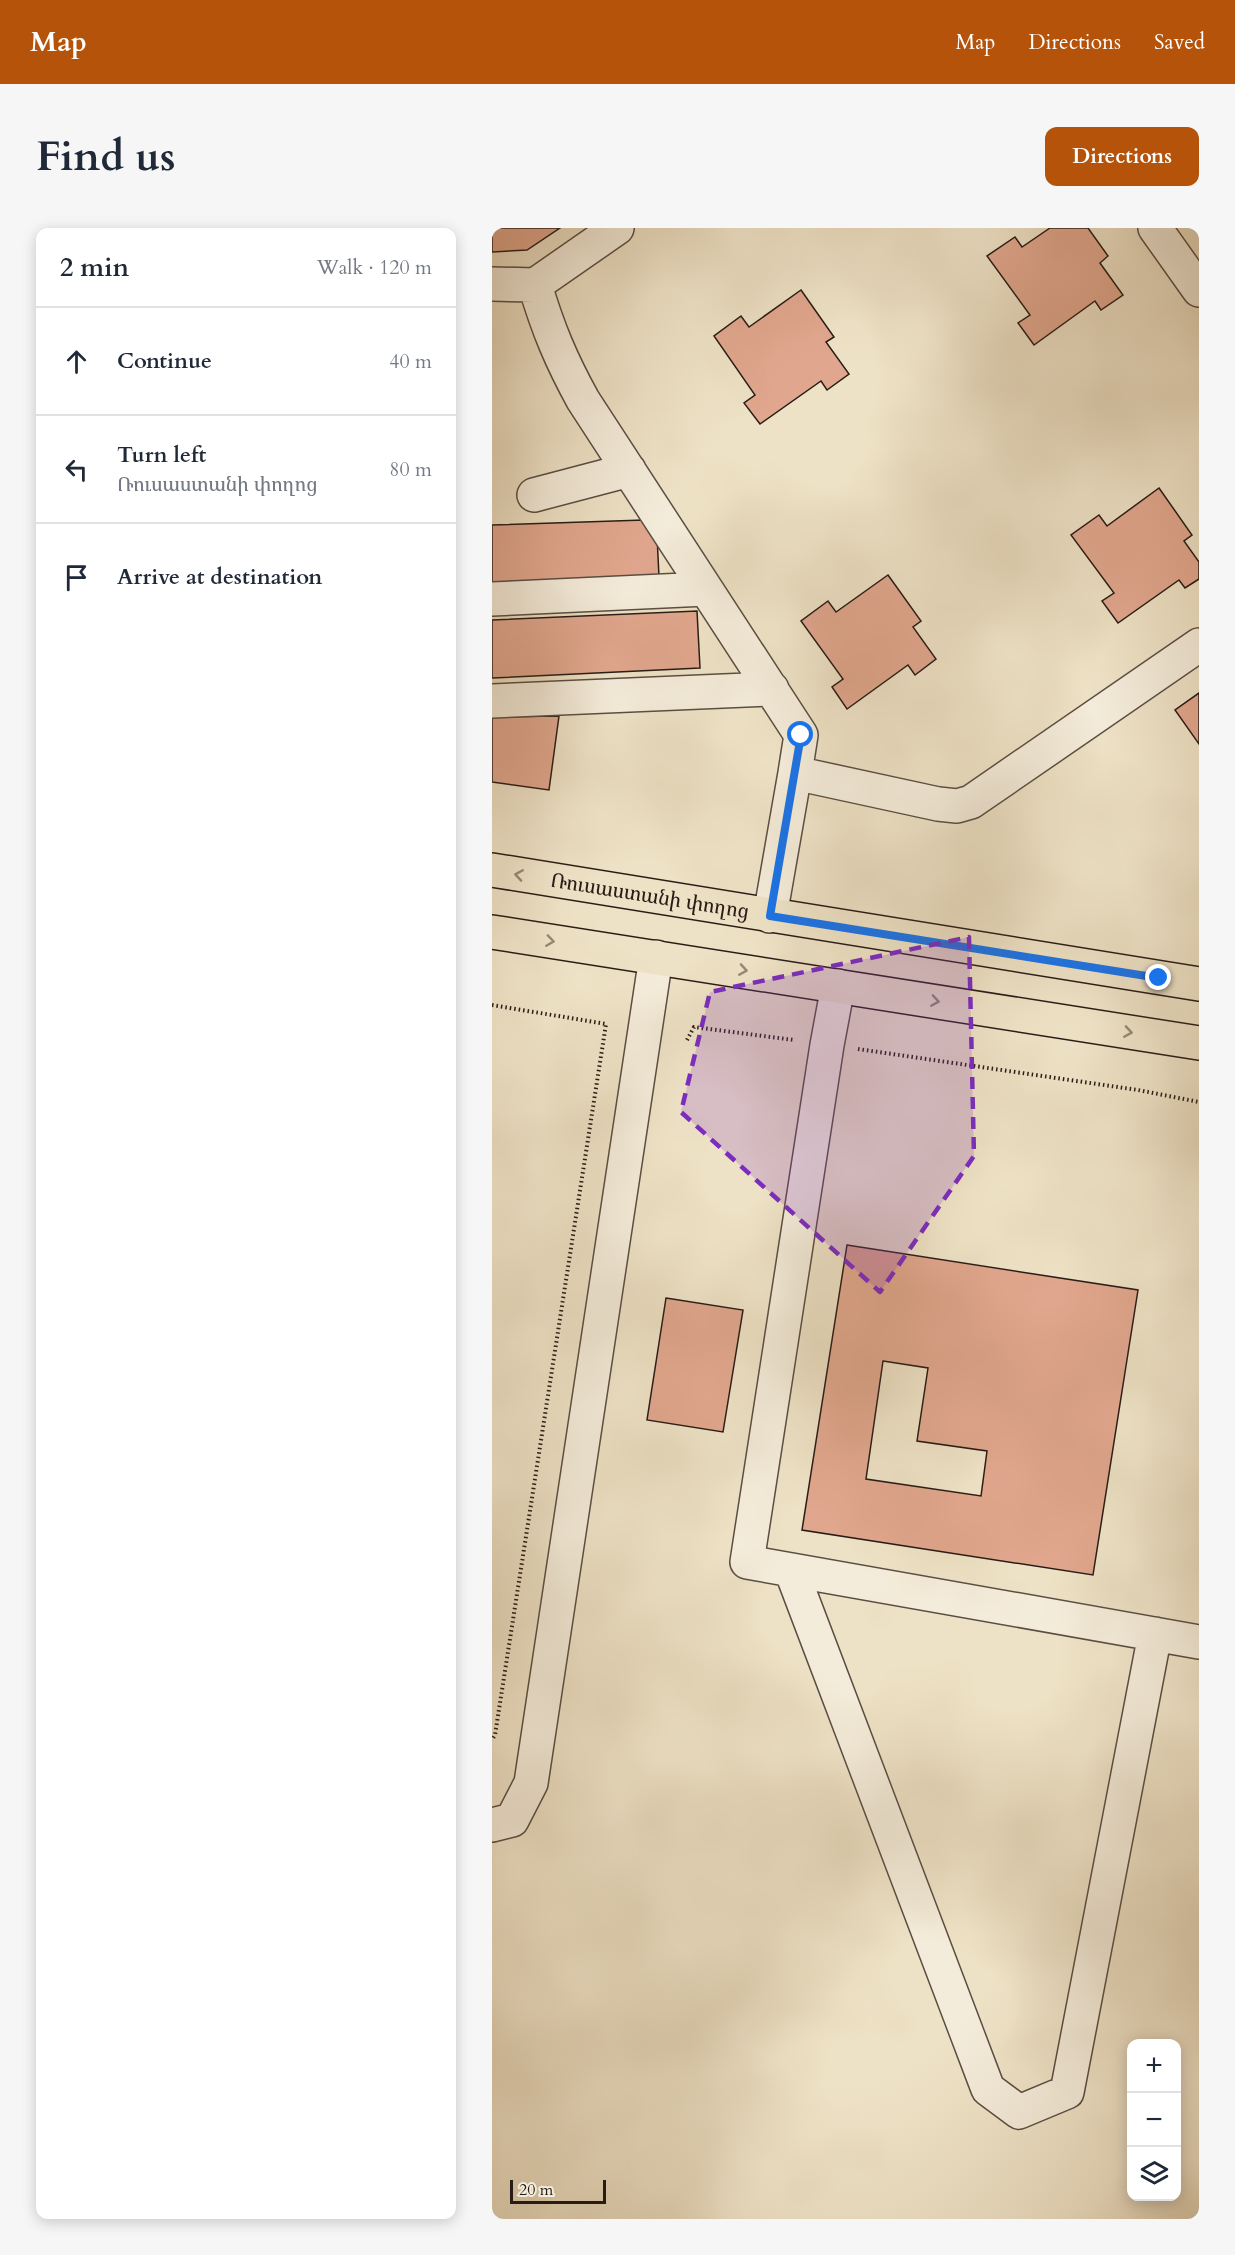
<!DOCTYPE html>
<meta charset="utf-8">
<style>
:root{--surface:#fff;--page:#f6f6f7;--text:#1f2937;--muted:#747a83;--line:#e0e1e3;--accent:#b45309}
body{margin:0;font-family:Cardo,"Noto Serif Armenian",serif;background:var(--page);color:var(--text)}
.controls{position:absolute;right:18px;bottom:18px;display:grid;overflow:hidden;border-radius:12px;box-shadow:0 3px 15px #0003}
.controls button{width:54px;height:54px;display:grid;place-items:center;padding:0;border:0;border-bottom:2px solid var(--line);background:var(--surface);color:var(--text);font:30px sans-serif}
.scale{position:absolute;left:18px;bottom:15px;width:96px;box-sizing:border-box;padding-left:6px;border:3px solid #281c17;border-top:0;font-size:16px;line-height:21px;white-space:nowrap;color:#281c17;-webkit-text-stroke:4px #f4ecda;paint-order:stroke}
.stop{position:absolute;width:18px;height:18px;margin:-14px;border:4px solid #1a73e8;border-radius:50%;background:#fff}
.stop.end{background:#1a73e8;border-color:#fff;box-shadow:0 2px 6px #0008}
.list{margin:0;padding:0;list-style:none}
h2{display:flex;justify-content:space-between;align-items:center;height:78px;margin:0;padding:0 24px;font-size:26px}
h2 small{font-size:20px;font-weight:400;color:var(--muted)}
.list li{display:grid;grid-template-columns:39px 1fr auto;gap:18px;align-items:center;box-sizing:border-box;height:108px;padding:0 24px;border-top:2px solid var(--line)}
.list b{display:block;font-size:22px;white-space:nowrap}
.list p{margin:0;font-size:20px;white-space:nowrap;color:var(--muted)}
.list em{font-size:20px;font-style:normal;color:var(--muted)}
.icon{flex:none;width:33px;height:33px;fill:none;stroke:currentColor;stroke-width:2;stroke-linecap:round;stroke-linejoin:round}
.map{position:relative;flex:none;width:707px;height:1991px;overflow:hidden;border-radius:12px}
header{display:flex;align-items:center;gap:36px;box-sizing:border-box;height:84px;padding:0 30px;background:var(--accent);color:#fff}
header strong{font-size:28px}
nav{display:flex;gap:33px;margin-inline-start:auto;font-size:21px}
.intro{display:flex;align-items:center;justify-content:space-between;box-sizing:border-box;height:144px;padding:0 36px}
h1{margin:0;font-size:42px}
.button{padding:15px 27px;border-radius:12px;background:var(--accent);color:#fff;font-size:21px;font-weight:700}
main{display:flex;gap:36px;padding:0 36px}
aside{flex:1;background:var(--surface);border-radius:12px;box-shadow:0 3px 15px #0003}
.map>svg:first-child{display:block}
</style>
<header>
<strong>Map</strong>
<nav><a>Map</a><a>Directions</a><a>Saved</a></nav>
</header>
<div class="intro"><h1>Find us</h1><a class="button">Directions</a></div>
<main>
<aside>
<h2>2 min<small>Walk · 120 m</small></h2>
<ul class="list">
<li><svg class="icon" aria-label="ahead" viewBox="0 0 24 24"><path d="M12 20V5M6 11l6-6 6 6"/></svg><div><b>Continue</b></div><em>40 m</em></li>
<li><svg class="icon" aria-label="left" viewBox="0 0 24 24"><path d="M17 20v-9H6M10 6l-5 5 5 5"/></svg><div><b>Turn left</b><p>Ռուսաստանի փողոց</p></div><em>80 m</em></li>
<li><svg class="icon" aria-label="arrive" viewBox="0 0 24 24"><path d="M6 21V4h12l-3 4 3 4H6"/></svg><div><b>Arrive at destination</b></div></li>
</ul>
</aside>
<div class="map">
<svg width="707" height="1991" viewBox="0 0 707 1991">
<rect width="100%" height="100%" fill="#eee2c6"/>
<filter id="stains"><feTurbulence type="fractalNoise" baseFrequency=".00333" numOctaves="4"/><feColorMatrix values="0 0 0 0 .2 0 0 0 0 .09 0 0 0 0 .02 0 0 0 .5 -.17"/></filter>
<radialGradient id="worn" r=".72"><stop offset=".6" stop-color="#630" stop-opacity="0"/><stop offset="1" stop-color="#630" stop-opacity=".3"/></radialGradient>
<path fill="#e1a78e" stroke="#281c17" stroke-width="1.5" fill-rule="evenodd" d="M0,0H68L35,22L0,24Z
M558,0H596L616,28L608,35L631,67L609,82L603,73L542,117L526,95L538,87L495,28L523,9L530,19Z
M309,62L342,109L334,114L357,146L335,162L329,153L268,196L252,175L263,167L222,108L249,88L257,99Z
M667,260L700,307L692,313L707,334V351L693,360L687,352L626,395L610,373L622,365L579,307L607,287L615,298Z
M152,292L165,307L167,349L0,354V297Z
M396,347L429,393L421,399L444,431L423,447L416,437L355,481L340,459L351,451L309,393L336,373L344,384Z
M205,383L208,440L0,450V392Z
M707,465V516L683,482Z
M67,488L57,562L0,554V489Z
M355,1017L646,1062L601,1347L310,1302ZM391,1133L436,1140L425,1213L495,1223L489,1268L374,1251Z
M174,1070L251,1082L231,1204L155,1192Z"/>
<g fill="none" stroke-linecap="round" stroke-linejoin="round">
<g stroke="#5a4e43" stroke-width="36">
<path id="minor" d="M663,0L707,62
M0,56L43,57L125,0
M43,57C56,101 69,132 91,172L309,507L303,545
M42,267L137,242
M0,371L214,361
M0,473L280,461
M278,688L303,545L446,576L465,578L479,574L707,417
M346,758L335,817L255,1334L707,1414
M299,1342L496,1861L527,1884L575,1864L663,1406
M0,1597L20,1592L39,1555L164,729"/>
</g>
<g stroke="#281c17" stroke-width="36">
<g id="major">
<path id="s1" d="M0,642L707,756"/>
<path d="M0,704L707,815"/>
</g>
</g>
<path stroke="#281c17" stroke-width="4" stroke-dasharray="1.5 3" stroke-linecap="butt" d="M0,777L114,796L3,1507L0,1512
M195,812L202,799L302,812
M366,821L646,862L707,874"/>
<use href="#minor" stroke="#f4ecda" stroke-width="33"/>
<use href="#major" stroke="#eee2c6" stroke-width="33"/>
</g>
<defs><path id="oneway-chevron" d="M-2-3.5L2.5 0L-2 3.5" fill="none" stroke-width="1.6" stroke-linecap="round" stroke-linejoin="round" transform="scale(1.5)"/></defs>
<g stroke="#958977">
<use href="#oneway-chevron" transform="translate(27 647) rotate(-171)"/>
<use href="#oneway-chevron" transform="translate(58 713) rotate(8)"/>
<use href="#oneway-chevron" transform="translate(251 742) rotate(9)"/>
<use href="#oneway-chevron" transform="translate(443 773) rotate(9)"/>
<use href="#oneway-chevron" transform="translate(636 804) rotate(9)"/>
</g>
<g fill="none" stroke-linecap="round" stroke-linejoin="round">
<path stroke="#1a73e8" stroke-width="8" d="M309,507L278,688L667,750"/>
</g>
<path fill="#7b2cbf" fill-opacity="0.2" stroke="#7b2cbf" stroke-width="4.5" stroke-dasharray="12 8" stroke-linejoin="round" d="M477,709L482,928L388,1064L189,884L218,764Z"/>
<g text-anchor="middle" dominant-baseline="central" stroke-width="4.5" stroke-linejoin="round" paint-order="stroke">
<g font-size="20" fill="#281c17" stroke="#f4ecda">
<text stroke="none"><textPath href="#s1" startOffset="160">Ռուսաստանի փողոց</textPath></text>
</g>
</g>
<rect width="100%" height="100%" filter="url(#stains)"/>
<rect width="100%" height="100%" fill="url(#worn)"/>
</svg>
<div class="controls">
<button>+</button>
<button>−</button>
<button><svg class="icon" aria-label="layers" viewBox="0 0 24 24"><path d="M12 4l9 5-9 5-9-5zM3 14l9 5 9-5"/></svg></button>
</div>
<div class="scale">20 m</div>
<div class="stop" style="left:309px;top:507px"></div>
<div class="stop end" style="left:667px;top:750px"></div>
</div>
</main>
